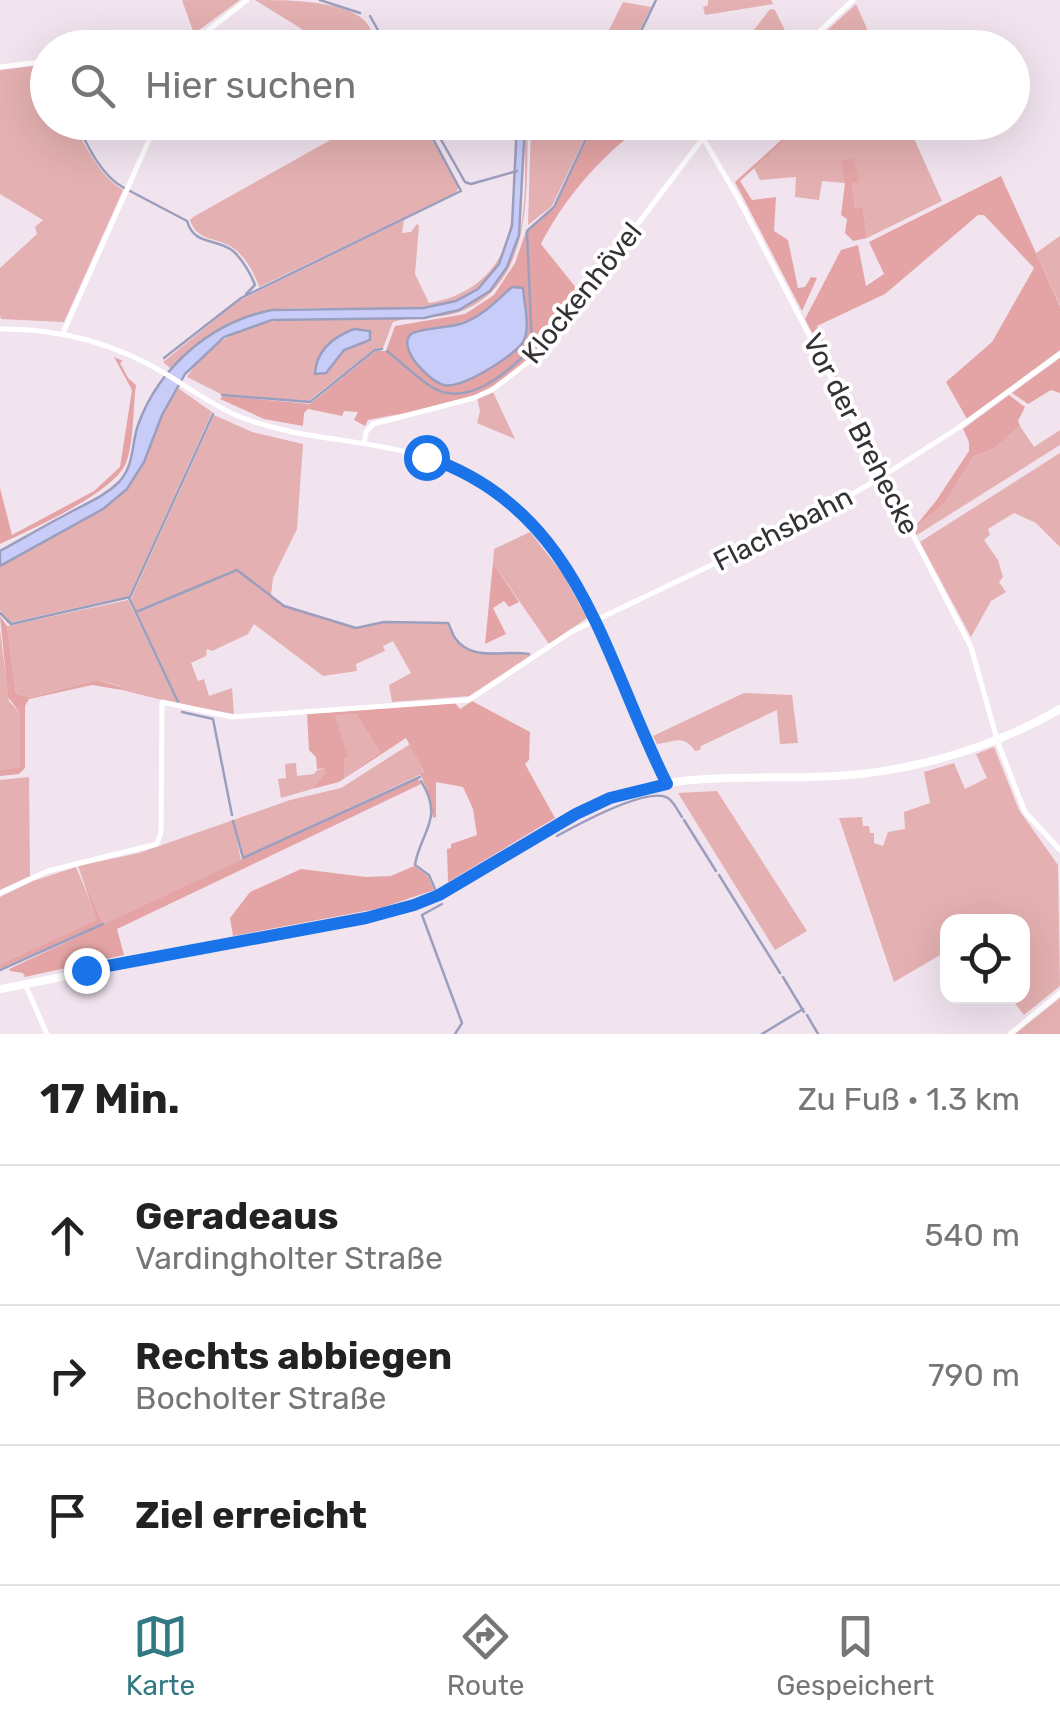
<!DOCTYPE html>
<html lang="de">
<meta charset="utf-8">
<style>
:root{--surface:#fff;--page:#f2f2f2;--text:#222;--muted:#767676;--line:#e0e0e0;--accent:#327983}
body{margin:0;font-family:Rubik,sans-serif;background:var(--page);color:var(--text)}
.controls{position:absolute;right:30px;bottom:30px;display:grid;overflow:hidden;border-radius:20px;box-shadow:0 10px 40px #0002}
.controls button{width:90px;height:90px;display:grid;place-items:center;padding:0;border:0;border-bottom:2px solid var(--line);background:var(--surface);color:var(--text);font:50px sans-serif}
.stop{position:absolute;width:30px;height:30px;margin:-22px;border:8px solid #1a73e8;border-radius:50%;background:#fff}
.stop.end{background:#1a73e8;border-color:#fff;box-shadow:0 2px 10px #0008}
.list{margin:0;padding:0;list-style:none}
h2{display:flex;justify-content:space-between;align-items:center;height:130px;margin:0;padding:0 40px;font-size:42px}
h2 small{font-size:32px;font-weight:400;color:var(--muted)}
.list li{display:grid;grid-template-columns:65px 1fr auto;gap:30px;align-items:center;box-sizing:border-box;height:140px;padding:0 40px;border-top:2px solid var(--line)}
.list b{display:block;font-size:38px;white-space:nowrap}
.list p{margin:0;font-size:32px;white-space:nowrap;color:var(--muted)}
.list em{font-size:32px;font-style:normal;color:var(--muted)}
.icon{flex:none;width:55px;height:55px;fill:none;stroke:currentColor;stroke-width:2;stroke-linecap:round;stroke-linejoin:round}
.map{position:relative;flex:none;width:1060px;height:1034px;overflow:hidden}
.search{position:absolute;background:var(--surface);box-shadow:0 10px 40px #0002;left:30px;right:30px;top:30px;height:110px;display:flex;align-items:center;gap:25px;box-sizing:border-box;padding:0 35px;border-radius:55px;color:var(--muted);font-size:38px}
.sheet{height:550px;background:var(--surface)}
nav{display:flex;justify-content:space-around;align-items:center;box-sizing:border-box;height:140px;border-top:2px solid var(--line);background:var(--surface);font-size:28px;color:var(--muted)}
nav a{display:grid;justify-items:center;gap:5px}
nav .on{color:var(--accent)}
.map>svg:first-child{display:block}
</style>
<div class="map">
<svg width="1060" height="1034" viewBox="0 0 1060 1034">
<rect width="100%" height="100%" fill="#f1e4ef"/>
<path fill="#e4b0b1" d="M182,0H240L199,30L193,31Z
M255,0C284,0 343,0 364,20C371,27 375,39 380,47H319L300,28Z
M708,0H771L773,4L705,15L703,7L708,5Z
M623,2L651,7L632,47L600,48Z
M856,4L875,47H809Z
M770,9L775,10L793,47H741Z
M42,65L47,70L48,122L73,123C85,145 100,177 123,190L64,322L1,319L0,315V268L37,234L35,227L43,220L0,194V70Z
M361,123H422L459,186L456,193L259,287C255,273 243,253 230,246C214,237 197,241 190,220L193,217Z
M525,123H528C526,186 535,282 462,311C440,320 415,315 393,322L383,348L375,349L307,402L221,394L187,377C268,249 467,393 516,245C529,207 524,162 525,123Z
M531,123H713L708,127H590L552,206L528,225Z
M804,123H821L827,134L831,132L828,123H907L942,201L867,238L863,208H855L852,184L858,183L845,170V183L822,181L819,200L795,197L796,177L760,180L754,168Z
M513,174L515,175C512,324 441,309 322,308C300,308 275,307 253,314C221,324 195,345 170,368L163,362L240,300L404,220L402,233L411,232L417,224L419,226L415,274L429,303C496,292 520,238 513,174Z
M1060,236V305L1036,253Z
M178,388L212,412L129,596L8,623L0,610V566L103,509L127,489L144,462L162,415Z
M493,392L515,439L477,423L480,411L477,398Z
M214,415L252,432L303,444L297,529L273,578L271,596L237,569L136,611L131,599Z
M1020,426L1034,447L1060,430V445L917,535L913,529L944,504L974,456L994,449Z
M1060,453V547L1036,523L1014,513L988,529L990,535L984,540L998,560L1003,577L999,582L1006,592L991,601L971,637L920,542Z
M530,532L563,574L587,618L549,644L493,563L494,549Z
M237,571L283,606L356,629L385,623L447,624C450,628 451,634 454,638C469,663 509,650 531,655L469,696L392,702L389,685L411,673L393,641L383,646L385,651L356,664L357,671L323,676L254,624L248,634L212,651L207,649L206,656L191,663L198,681L204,679L209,696L232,688L234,714L180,704L137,613Z
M128,600L178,704L122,690L120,686L97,680L31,697L16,694L7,626Z
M0,630L9,701L20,713V767L0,770Z
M744,693L792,695L798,743L780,744L777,710L701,746L700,750L695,751C683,733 673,743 657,744L653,736Z
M356,714L380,752L344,778L335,716Z
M410,744L424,773L243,857L233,823L241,860L104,925L78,866L139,853L290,800L341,788Z
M994,747L1019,810L1058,865L1060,986L1024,1015L1010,997L1022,996V922H948L947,951L894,982L839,818L862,817L863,826H869L870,833H874V843L883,846L888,832L905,829L904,812L930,803L924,772L954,763L965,789L987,778L976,754Z
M296,763L297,776L314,774L317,770L325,768V772L312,789L281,798L278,779L286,778L285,764Z
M29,777L30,876L0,890V780Z
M717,791L807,931L775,950L678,793Z
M76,867L98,920L0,964V897L33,881Z
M1060,998V1034H1015Z"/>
<path fill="#e4a4a5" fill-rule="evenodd" d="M800,123H804L740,181L752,200L776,197L774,231L788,240L798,288L805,287L811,277L817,278L802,311L735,182Z
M591,131H636C598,159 562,202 541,244L581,294C551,334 522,375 475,395C442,409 402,413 368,420L365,426L354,420L358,412L344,411L342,416L308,409L304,413L303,426L264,419L220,399L223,396L310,404L376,351H386L395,326L465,314L494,295L515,263L526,231L554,208ZM506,293L527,328C507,354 469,398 433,380L436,330L480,316Z
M854,158L859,183L852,184L855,208H863L867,238L853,241L845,233L847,219L841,215L845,183L841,161Z
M1001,176L1060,306V350L967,419L946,382L992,342L1034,268L984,215H978L885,294L817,326L844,395L805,319L841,250L858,245L866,286L884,274L869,242Z
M114,357L123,361L120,363L128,378L136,385C133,406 134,444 126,463C114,493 30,530 0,544V488L12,535L94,491L120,467L132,390Z
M1060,358V393L1051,390L1028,404L1012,393Z
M1009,395L1025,407L1018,421L1020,426L994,449L974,456L944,504L913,529L936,501L969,451V442L963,429Z
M493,563L519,602L509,607L504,601L493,608L506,634L485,644Z
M0,616L7,626L16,694L31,697L97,680L121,687L122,690L92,685L29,699L25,706V768L19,774L0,776V770L20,767V713L8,697Z
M472,701L530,732L529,760L525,764L555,818L448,882L447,849L451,848V844L477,835L473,809L463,787L436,782V817L433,818L427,789L420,774L424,772L406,738L339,782L312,789L325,772V768L317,769L316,757L309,750L307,714L455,703L460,709ZM356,714L380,752L344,778V759L348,757L335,716Z
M417,777L421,784L117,929L124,955L25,977L23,973L10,971L9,969Z
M78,866L103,923L0,969V964L97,920Z
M414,866L428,876L434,890L381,908L233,936L230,918L250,892L301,869L366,877L391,876Z"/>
<path fill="#c7ccf8" stroke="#9c9ebe" stroke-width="2.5" d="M517,123H525L519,235L507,267L490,291L459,310L424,318L272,320L224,337L185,374L162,415L144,462L127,489L103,509L0,566V551C22,539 44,526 67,514C85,504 104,497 119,482C135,464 131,445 138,425C159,367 211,322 272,310L423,308L456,301L478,289L499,264L512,226Z
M512,287L523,288C524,303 531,329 523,342C514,356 462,389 444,385C430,382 396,348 411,334C419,328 451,328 463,323C484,315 496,301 512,287Z
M354,329L370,331V340L344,350L326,373L315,374C316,351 333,337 354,329Z"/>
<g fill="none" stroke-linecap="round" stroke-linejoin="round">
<path stroke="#9c9ebe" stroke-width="2.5" d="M320,0L360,13
M370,16L388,48
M633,48L656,0
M46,64L48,66
M76,122C87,145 101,176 124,188
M431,122L465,182L471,184L517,171
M130,191L187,221C194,246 217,238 233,251C242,259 251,274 255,285L246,294
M387,351C401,362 415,376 430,386C466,410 508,372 532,348L527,231L554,207L591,128
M164,358L241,298L461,191L424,122
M222,395L310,402L375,350L382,349
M129,598L178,702
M136,612L237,570L284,606L356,628L384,622L448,623C451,628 452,634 455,638C472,663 506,649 529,654
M0,613L11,624L130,597L213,414
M182,712L213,719L232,815
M421,781C445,819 420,832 415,865L429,875L435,889
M684,820L716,871
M233,821L243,858L420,777
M557,836C577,825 648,786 668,798C674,802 678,811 682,817
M719,875L780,973
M442,904L422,915L462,1023L455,1034
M0,970L103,924
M783,977L804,1012
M807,1015L818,1034
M762,1034L803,1009"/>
<path stroke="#fff" stroke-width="5" d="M142,48L196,40
M192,48L196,40L247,0
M802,48L853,0
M0,67L48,61
M703,138L738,198L971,647L998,743L1025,812L1060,850
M0,329C60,328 114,343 166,374C189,388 212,405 238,416C297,440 361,438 422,456C573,502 608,656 666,783
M63,333L157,122
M364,443L366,432L373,424L474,398L492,390L540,353L703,138L720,122
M0,893L48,871L157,844L161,832L162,702L232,717L469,700L571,632L810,518L875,481L958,428L1060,354
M25,984L47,1034
M1010,1034L1060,993"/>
<path stroke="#fff" stroke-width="8" d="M0,989L366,918C390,913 416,907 438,896C506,862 565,810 639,789C702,772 772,780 836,776C912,772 995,747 1060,709"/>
</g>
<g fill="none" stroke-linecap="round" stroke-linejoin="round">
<path stroke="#1a73e8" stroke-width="12" d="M86,970L366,918L414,905L439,895L576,814L610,798L667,784C603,657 580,508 426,457"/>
</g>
<g text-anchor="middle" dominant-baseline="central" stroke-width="8" stroke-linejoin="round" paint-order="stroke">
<g font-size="28" fill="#363135" stroke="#fff">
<text transform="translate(582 293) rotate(-51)">Klockenhövel</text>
<text transform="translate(861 434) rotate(63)">Vor der Brehecke</text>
<text transform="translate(783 529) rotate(-27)">Flachsbahn</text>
</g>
</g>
</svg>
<div class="controls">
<button><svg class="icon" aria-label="locate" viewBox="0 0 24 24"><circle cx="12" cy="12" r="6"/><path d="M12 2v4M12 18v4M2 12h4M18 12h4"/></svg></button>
</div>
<div class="stop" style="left:426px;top:457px"></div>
<div class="stop end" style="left:86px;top:970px"></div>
<div class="search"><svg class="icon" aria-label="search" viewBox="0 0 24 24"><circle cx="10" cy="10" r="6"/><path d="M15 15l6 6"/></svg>Hier suchen</div>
</div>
<section class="sheet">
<h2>17 Min.<small>Zu Fuß · 1.3 km</small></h2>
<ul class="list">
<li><svg class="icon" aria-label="ahead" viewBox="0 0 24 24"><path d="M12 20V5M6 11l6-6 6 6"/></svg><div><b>Geradeaus</b><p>Vardingholter Straße</p></div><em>540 m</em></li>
<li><svg class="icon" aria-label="right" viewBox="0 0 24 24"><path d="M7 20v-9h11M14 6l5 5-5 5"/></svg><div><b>Rechts abbiegen</b><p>Bocholter Straße</p></div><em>790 m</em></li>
<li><svg class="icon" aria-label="arrive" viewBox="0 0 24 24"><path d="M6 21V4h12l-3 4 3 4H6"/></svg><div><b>Ziel erreicht</b></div></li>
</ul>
</section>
<nav>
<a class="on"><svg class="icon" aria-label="map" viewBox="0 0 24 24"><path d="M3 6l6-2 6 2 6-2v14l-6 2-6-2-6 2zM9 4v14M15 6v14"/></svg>Karte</a>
<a><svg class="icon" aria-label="directions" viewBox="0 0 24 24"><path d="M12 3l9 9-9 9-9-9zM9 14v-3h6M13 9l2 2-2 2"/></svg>Route</a>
<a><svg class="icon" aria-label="saved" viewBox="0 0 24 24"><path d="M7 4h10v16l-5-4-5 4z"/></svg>Gespeichert</a>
</nav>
